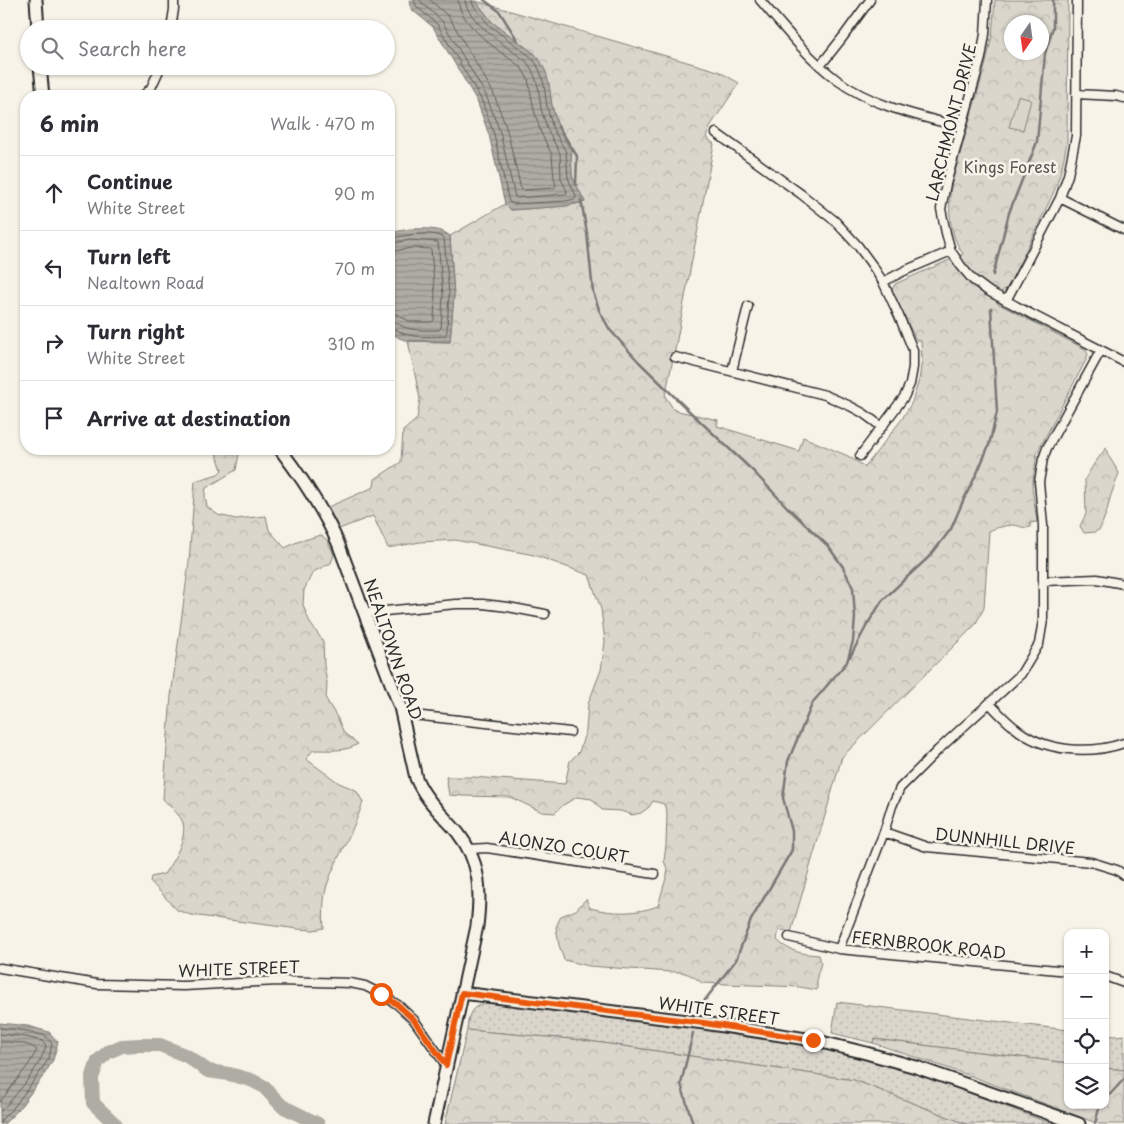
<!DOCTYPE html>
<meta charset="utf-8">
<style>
:root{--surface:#fff;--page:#f2f2f3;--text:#2b2b33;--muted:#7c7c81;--line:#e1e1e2}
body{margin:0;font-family:"Playpen Sans",sans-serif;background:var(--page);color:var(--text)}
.controls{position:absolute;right:15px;bottom:15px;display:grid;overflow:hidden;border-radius:10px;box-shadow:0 1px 4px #0004}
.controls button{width:45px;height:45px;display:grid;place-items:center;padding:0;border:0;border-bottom:1px solid var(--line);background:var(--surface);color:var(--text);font:25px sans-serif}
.compass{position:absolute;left:1004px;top:15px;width:45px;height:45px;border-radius:50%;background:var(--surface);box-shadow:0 1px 4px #0004;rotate:193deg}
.stop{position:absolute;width:15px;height:15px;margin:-11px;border:4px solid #ea580c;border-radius:50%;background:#fff}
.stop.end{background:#ea580c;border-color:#fff;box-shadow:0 1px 5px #0008}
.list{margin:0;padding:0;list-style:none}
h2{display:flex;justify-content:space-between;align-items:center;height:65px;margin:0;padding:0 20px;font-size:21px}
h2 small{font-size:16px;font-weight:400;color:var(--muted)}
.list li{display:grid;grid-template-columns:32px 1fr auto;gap:15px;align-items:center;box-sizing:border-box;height:75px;padding:0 20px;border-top:1px solid var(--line)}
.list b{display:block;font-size:19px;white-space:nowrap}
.list p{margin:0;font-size:16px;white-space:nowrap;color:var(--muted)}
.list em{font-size:16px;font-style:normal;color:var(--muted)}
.icon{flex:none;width:28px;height:28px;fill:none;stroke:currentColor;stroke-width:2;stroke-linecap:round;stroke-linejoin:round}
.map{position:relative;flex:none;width:1124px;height:1124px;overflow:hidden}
.search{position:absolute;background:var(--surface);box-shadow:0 1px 4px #0004;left:20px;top:20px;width:375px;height:55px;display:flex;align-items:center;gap:12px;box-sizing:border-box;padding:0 18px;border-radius:28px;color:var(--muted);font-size:19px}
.panel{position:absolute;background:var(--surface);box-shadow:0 1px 4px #0004;left:20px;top:90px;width:375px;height:365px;border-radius:20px}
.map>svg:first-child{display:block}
</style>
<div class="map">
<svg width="1124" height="1124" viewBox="0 0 1124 1124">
<defs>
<pattern id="grass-dots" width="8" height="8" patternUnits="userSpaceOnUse" patternTransform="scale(1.25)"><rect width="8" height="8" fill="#dad6cc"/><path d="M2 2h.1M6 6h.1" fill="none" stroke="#bbb8af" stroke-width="1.8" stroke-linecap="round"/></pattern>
<pattern id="forest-crowns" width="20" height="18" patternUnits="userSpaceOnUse" patternTransform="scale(1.25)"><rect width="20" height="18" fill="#dad6cc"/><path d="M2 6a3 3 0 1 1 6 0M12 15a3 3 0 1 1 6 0" fill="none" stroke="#bbb8af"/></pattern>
<pattern id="water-rules" width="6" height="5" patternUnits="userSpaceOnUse" patternTransform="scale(1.25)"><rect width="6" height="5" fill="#afaca4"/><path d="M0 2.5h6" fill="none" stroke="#8f8c86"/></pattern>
</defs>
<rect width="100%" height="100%" fill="#f7f3e8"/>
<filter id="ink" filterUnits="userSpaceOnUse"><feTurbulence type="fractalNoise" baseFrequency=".02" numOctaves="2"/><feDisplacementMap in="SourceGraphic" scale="10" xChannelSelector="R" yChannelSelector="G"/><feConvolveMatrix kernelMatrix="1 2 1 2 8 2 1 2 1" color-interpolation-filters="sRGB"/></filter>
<g filter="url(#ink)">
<path fill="url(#grass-dots)" stroke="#82807c" d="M483,1002L507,1004L797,1040L901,1067L1052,1124H966L854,1080L582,1040L467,1030C468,1020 469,1007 481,1005Z
M837,1002L1068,1030V1063L874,1039L873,1043L832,1033Z
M1105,1035L1115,1036L1124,1035V1070L1105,1068Z"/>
<path fill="url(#forest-crowns)" stroke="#82807c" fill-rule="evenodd" d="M995,0H1068L1067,141C1064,160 1060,178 1052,196L1009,285L1007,289L1003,290L997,303L1085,349L1088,354L1086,360L1037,453L1032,487L1037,522L1030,523L1031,527C1024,529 1021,526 1014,525C1008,525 994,528 989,531L984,608L975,625L842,757L791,932L780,930L778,934L777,940C789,952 803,954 819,955L821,963L817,976V990L800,987L702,983C691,974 684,971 670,972L589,966L564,960L559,945L556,927L561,916L576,910L586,899L590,908C613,914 636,914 658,906L668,871L664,861L666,845L667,813L664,804L653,801L649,807L641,813L632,815L621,811L602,810L592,799L577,797L563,805L555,813L542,812L510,797L464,796L449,795L446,777H472L565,784L570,761L579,752L586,730L588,704L601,670L605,642L601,609L589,575L534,555L455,540L420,542L388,548L373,516L339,529L328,507L374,487L375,479L401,462L403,431L417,419L420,399L408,341L450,342L454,295L450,236L505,204L511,210L566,206L585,202L572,176L571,150L558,127L552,106L549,84L535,54L492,22L476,1L718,71L739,83L711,125L706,137L714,144L675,350L665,396L674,410L718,420L717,426L799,451L803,437L848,456L865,467L902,419L912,402L919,380L922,360L921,341L916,340L892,290L895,284L963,254C949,233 948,211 951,186L986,63L992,35ZM1012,22H1042V52H1012Z
M1106,448L1108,455L1119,473L1110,498L1107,511L1100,529L1095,532L1084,533L1080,526L1086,514L1085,479L1094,464Z
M215,449H243L239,454L236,470L206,488L205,496L207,507L218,515L236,519L266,516L269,530L285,548L297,542L321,535L328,541L334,555L331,563L313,572L304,590L303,605L310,623L323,641L324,666L327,683L326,699L338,719L344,733L358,744C346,752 328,750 313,750L306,759L339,783L356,790L363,802C354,831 337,856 327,885C323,898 323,914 324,928L313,930L298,929L191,915L177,910L150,881L151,877L164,874C173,861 187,840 183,823C180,814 169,806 163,799L171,696L189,562L195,481L218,474L222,470Z
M467,1030L582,1040L854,1080L966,1124H445Z
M874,1039L1068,1063V1105H1105V1068L1124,1070V1124H1099L971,1076L873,1043Z"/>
<path fill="#dad6cc" stroke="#82807c" d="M1018,96L1031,100L1023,130L1009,127Z"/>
<path fill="url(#water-rules)" stroke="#7a7874" d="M409,0L476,1L492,22L535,54L541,62L546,72L549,84L552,106L558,127L571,150L572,176L585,202L566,206L511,210L505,204L489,135L477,101L433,27L411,9Z
M409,229C422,229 440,227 450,236L454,295L450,342L408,341L399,338L389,331V233Z
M0,1023L28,1026L49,1032L58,1042L53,1060L44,1075L18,1110L4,1124H0Z"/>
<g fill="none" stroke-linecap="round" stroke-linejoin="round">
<path stroke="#605f5b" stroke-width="1" d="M414,0L416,6L437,24L481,99L494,134L509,202L514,204L566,201L575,199L576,196L568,178L566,152L553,129L547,107L544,85L541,74L537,65L531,57L489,25L473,5L472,0
M420,0L422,3L442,21L486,95L500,132L515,197L517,198L566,194L567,191L561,179L560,153L548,131L541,109L538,86L535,77L531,68L526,61C510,49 466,21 465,0
M430,0L449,17L493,92L507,130L521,189L523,190L554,188L556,185L554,178L552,155L541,133L534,110L528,79L521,67C502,53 459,25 458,0
M389,238C405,237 428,229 444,238L449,294L447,331L445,336C435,337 417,337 408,335C401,334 396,328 389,327
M389,244L410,240L438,242L443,295L441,328L439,330C429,330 417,331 407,328C400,326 396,321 389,321
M389,252L411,248L431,249L435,295L434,320L432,322H411L396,314L389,313
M0,1028L27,1031L46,1036L52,1044L49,1058L40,1072L14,1107L2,1119L1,1124
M0,1034L26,1037L42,1041L46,1046C41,1066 15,1097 0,1112
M0,1042C11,1042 29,1042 37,1050L29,1064L0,1102"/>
<path stroke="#7a7874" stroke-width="2.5" d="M484,0L499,11L518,41
M558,126L577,156L576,185
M581,200L587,233L593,292L600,312L610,330L639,362L687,409L754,472L787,507L828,546L843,567L853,588L855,617L853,641L847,662
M993,275L1009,213L1037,142L1045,54L1053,27V0
M850,657L867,625L882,601L905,579L931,555L951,529L963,501L978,471L989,445L997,412L991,308
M698,1009L736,960L751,920L792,850V831L783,798L788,761L813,702L847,662
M693,1033L681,1084L693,1124
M1105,1100L1124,1079
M1095,1123L1100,1105"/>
<path stroke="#afaca4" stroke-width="14" d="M115,1124L93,1103L92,1078L98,1061L108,1052L122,1046L140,1045H160L187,1056L208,1071L229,1074L251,1080L263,1086L282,1106L318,1124"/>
<g stroke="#2b2b2b" stroke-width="11">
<path id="street" d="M760,0C784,28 807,57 837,80C872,106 919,116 961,127
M987,0L985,34L981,58L946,184L941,209L946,233L951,251L961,266L972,279L988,291L1035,316L1124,362
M171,29L174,9V0
M820,66L843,37L870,0
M1076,94L1116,96L1124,98
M143,96L151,88L161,66
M716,133L801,194L835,221L858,246L872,265L883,282L899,316L913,350V367L910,384L904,397L860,456
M1060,198L1124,230
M883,282L904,271L951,251
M1006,301L1060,198L1068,175L1076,136L1077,0
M675,357L825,395L850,406L863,413L882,427
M732,371L748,306
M1043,581L1097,579L1124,584
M365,613L456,604H483L508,607L545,614
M989,703C997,711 1005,720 1014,727C1043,752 1089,755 1124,743
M402,716L413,715L570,732
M884,832L927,847L1091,862L1117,870L1124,875
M469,849L487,848L655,874
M789,937L839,949L1068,971
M839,949L884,832L892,806L900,788L938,750L1021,674L1039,644L1043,620V525L1039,482L1043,459L1047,448L1101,350
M0,968L97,984L184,986L278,981L350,983L365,986L381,994L398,1005L414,1020L446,1065
M1105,976L1124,983"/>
</g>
<g stroke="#2b2b2b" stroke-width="15">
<path id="secondary" d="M36,0L38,29
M40,66L43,96
M280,449C302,478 323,509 338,543L400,707L416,778C425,800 443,815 458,833C481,862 481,892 477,926L434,1124
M462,993L704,1023L813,1040L866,1053L916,1067L1079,1124"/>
</g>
<use href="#street" stroke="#f7f3e8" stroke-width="8"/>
<use href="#secondary" stroke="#f7f3e8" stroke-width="11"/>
</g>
</g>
<g fill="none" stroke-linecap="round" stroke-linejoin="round" filter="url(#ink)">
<path stroke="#ea580c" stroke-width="6" d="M381,994L398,1005L414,1020L446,1065L462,993L704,1023L813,1040"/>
</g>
<g text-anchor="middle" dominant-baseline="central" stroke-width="5" stroke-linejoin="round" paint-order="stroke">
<g font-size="16" fill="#2b2b2b" stroke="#f7f3e8">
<text transform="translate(950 122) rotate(-76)">LARCHMONT DRIVE</text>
<text transform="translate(394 649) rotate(71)">NEALTOWN ROAD</text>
<text transform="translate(1005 840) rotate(6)">DUNNHILL DRIVE</text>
<text transform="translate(564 846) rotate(9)">ALONZO COURT</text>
<text transform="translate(929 944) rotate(6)">FERNBROOK ROAD</text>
<text transform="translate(239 968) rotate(-2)">WHITE STREET</text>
<text transform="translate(719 1010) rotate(8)">WHITE STREET</text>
</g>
<g font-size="16" fill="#575653" stroke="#f7f3e8">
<text x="1010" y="166">Kings Forest</text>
</g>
</g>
</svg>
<div class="controls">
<button>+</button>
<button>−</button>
<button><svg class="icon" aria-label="locate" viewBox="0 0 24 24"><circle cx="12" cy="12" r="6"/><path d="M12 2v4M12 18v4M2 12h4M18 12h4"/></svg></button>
<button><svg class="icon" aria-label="layers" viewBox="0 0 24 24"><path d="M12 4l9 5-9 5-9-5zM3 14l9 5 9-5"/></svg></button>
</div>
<svg class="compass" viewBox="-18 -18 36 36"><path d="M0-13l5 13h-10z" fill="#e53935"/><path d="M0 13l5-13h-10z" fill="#7c7c81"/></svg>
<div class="stop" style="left:381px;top:994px"></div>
<div class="stop end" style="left:813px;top:1040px"></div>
<div class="search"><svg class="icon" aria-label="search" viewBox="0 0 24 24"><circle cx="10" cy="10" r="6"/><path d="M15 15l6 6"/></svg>Search here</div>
<section class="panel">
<h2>6 min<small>Walk · 470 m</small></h2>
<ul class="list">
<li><svg class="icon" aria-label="ahead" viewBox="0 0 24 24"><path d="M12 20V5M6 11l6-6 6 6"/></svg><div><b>Continue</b><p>White Street</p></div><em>90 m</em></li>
<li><svg class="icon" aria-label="left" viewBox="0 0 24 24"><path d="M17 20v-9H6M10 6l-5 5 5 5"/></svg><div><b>Turn left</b><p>Nealtown Road</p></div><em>70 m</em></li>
<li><svg class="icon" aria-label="right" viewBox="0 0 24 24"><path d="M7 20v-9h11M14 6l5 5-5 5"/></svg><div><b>Turn right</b><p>White Street</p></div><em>310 m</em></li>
<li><svg class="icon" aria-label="arrive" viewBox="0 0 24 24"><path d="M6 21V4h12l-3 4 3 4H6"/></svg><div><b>Arrive at destination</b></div></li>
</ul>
</section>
</div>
